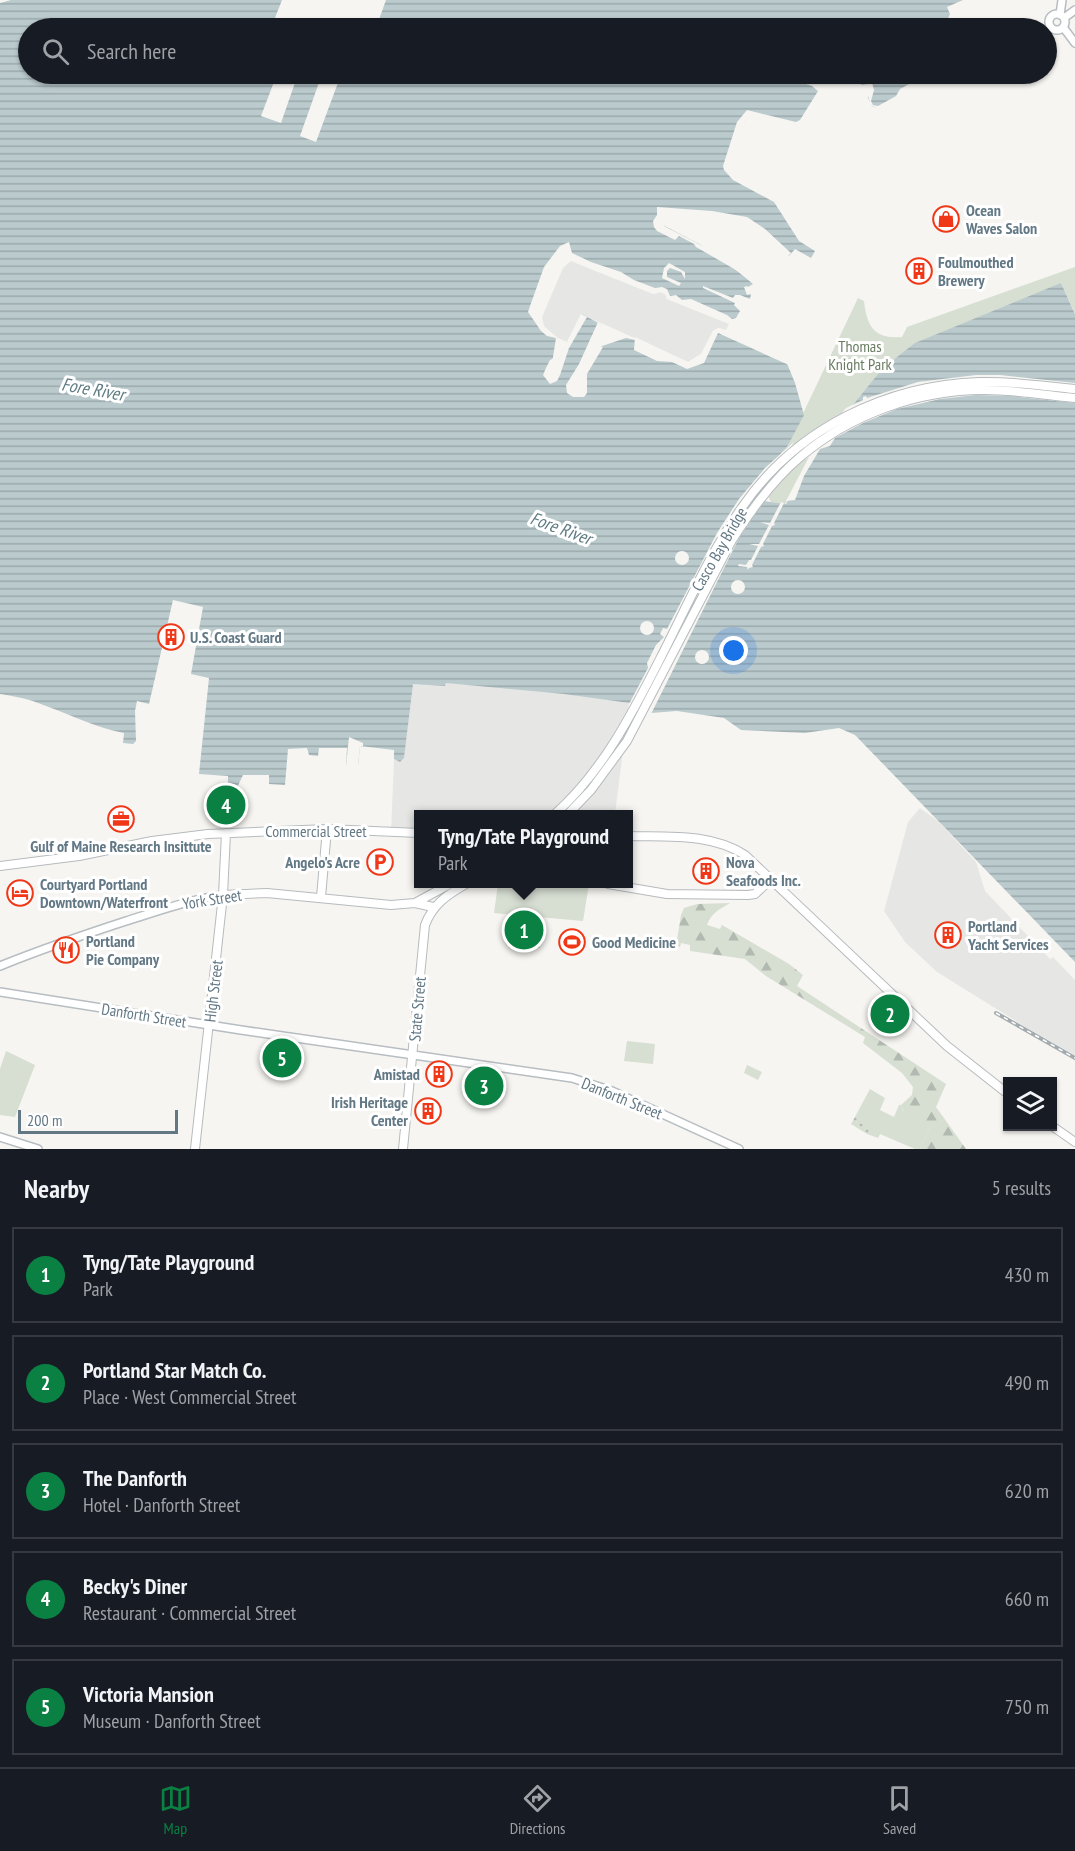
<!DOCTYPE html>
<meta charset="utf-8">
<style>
:root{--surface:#171b24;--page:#20242c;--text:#f1f3f6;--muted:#9ea1a6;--line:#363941;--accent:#0b8043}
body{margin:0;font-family:"PT Sans Narrow",sans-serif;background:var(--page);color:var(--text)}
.controls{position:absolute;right:18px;bottom:18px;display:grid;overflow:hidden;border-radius:0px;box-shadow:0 2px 4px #0004}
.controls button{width:54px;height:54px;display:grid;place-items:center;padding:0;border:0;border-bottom:2px solid var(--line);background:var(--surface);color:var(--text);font:30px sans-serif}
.scale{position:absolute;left:18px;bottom:15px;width:160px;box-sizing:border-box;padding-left:6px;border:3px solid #627885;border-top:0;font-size:16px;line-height:21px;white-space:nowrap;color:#627885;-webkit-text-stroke:4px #fff;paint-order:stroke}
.you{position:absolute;left:734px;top:651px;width:21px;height:21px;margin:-15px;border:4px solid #fff;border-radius:50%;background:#1a73e8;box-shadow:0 0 0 9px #1a73e833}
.badge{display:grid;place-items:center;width:39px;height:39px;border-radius:50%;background:var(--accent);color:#fff;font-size:20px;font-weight:700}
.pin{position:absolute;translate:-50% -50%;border:3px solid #fff;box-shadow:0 2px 6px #0006}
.popup{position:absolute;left:414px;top:810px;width:219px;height:78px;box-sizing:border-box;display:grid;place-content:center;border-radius:0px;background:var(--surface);filter:drop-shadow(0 2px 4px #0005);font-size:20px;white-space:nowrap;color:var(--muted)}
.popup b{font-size:22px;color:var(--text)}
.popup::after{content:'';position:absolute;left:50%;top:100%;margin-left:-12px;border:12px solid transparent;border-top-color:var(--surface)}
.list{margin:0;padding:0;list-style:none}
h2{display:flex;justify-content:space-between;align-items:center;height:78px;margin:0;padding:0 24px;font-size:26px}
h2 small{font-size:20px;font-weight:400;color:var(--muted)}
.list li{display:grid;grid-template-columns:39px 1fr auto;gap:18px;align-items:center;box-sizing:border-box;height:96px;margin:0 12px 12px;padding:0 12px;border:2px solid var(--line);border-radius:0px}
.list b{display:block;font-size:22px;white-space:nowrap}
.list p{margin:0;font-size:20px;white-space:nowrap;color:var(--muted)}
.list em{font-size:20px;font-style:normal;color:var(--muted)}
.icon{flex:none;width:33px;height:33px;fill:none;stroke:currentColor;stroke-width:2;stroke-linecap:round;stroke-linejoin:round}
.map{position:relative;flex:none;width:1075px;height:1149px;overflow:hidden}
.search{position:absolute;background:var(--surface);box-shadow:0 2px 4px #0004;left:18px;right:18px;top:18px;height:66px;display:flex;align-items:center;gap:15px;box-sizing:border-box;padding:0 21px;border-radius:33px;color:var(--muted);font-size:22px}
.sheet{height:618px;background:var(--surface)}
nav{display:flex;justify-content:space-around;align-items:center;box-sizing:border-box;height:84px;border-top:2px solid var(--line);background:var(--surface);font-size:16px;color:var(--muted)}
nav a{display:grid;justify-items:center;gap:3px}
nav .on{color:var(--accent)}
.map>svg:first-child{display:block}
</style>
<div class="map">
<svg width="1075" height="1149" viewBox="0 0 1075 1149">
<defs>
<pattern id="forest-firs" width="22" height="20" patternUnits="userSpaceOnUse" patternTransform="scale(1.5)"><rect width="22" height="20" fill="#d7ded2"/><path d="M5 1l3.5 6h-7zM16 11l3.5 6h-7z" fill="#b2b9b0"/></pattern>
<pattern id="garden-dots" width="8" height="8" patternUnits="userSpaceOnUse" patternTransform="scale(1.5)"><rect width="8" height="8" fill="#d7ded2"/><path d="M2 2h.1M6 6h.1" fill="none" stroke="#b2b9b0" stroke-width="1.8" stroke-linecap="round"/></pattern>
<pattern id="water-rules" width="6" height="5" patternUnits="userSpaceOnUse" patternTransform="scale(1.5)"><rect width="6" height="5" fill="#bbcacd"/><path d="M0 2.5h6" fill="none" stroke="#9ba9ac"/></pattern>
</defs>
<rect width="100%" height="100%" fill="#f6f5f1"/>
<path fill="#e6e7e5" d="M571,261L653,294L660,292L665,294L667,299L729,324L726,330L719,328L713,331L701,354L688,362L581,314L567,342L556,337L544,326L542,317L563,268Z
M423,673L629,703L615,814H419V833L391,832L394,759L400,762L404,758L412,684H422Z
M920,808L938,821L976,862L985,891L1050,959L1053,957L1075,980V1055L1032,1031L937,972L905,942L884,911L908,822Z"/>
<path fill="#d7ded2" d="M1075,267V313L1061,283L809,459L785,504L771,502L745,491L787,447L858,298L864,301C867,327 874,339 902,337L907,327Z
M498,884H589L583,921L494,913Z
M508,921L541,924L540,948L523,947V939L507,937Z
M627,1041L655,1044L653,1064L624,1061Z
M6,1051L35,1065L15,1117L0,1115V1069Z
M747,1065L762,1072L758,1080L744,1073Z
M870,1089L885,1098L880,1110L894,1117L899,1105H901L903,1111L929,1128L920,1149H915L880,1134L878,1138L867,1134L870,1127L856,1115Z"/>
<path fill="url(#forest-firs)" d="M730,903C719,910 712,912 707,925L720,929L722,925L789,964L803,975L797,986L946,1084L936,1107L966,1149H920L929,1128C917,1122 905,1119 901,1105L912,1095L913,1087L902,1073L863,1043L865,1037L766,976L745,959L690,951V945L681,943L680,947L676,946L681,915L684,908L697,904Z"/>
<path fill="url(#garden-dots)" d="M856,1115L871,1127L867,1134L851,1124Z"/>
<path fill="url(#water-rules)" d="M11,0H965L955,5L944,28H28V74H789L821,88L799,125L747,114L729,168L737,177L776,199L774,202L799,241L815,251L811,258L795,249L789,256L767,235L746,220L667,215L661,224L701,245L754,283L758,292L734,321L668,297L666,292L654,291L566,259L539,315C540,325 545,334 556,338L550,376L582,314L602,325L573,385L578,388L599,347L626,338L635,340L687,364L703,357L717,331L786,361L795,383L804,415L787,447L746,491L771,502L786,504L809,459L883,368L915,343L1061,283L1075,314V962L855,735L839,728L805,733L741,730L724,718L677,711L651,713L629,703L564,694L446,683L445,686L413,684L404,758L400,762L394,759V750L360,746L358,766H346L347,748H319L318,756L309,755L307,748L288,749L285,785L269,784V775H243L237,788H231L228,786V776L199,774L209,678L191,674L203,607L173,600L149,704L137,701L135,711L136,741L133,744L123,743L124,733C93,727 67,713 38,703C26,698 12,696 0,694V3Z
M823,74H925L900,91L898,98L880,110L872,106L868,98L869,87Z"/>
<path fill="#f6f5f1" d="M282,0H386L376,28H271Z
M963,0H968L957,6L947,28H944L950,14L947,7Z
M277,74H298L281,123L261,116Z
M322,74H359L355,84L339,80L316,142L300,136Z
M775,74H796L808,78L823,87L824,93L800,128L749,117L747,121L744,122V133L731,163L732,169L740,177L778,197L779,199L774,202L733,180L724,170L723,166L737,122L747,110L796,122L800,120L818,91L812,86Z
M820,74H838L852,79L862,85L872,83L874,90L871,101L873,105L878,106L896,96L900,89L911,83L919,74H928L921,84L902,94L897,101L881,112L870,104L867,90H859L847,83Z
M657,207L712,211L747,217L765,229L791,253L787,257L762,234L745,223L716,219L668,217L664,226L724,257L757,282L761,291L737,321L731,323L720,320L667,299L665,294L660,292L654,294L571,261L567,262L563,267L541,314V321L543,326L557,337L556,338L547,336L541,331L528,312L530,306L544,267L560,246L569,242L572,253L591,262L621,272L634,280L655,288L662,287L667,289L670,296L676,295L682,300L691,299L727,315L732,319L736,318L740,311L734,305L735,303L703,288V286L733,298L735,295H740L750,299L751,294L747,295L744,287L747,286L748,287L753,284L736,270L696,247L694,244L679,236L675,240L657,231L654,227L653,221L657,215Z
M669,263L685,272V279L681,272L670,268L667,271V277L681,283L679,286L662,278L664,268Z
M581,314L587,317L569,348L560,375L557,381L550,384L543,375L546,368L550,360L556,357L557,362Z
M598,322L603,326L577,384L597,345L603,347L587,374V393L584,397H573L567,393L566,385L579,364Z
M718,328L768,350L789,361L791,366L718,333L704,363L687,369L672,362L657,361L634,350L635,337L688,362L701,354L713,331Z
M976,375H1000L1075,383V403L1010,396L976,395L940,399L897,409L863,423L835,438L830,446L820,449L804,476L795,500L786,501L809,457L805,460L807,457L846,408L863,400V397L866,396L867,398L918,382Z
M794,442L790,449L751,490L768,496L771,502L764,501L739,538L650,716L628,706L648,668L647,663L656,645L664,637L660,634L663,628L667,629L717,533L739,499L765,468Z
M781,502L784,503L774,523L775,525L772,526L763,544L764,546L761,547L752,565L753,567L749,568L748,570L747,567L738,566L739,564L746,565L749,560H751L758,546L749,544H759L769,525L760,522L770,523Z
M675 558a7 7 0 1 1 14 0a7 7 0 1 1-14 0Z
M731 587a7 7 0 1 1 14 0a7 7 0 1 1-14 0Z
M640 628a7 7 0 1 1 14 0a7 7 0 1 1-14 0Z
M695 657a7 7 0 1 1 14 0a7 7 0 1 1-14 0Z
M349,737L363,743V746H360L358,766H346Z"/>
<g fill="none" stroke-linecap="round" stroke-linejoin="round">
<g stroke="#b7bdc1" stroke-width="10">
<path id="secondary" d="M1049 22a8 8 0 1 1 16 0a8 8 0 1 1-16 0Z
M1060,15L1062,0
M1064,18L1075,10
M1063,27L1075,43
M0,966C42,949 83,935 126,921C158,911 189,900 223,895
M0,992L241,1030L572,1078L612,1091L739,1149
M0,1137L38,1149"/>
</g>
<g stroke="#b6bbbe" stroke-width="10">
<path id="primary" d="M555,814C604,770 633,712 663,653C688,604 711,551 743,506C797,428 887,385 980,382C1012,381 1043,386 1075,389
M568,814L591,790L627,741L732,540C751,510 772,481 799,458C849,415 917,390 984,390C1014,390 1045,395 1075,398
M629,836C668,837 711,833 745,855L947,1046L1008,1094
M0,866L79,856L152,841L208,834L327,829L419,833
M608,884L667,894L748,895L755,894L771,879
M223,895L267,893L391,905L415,903L433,907
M321,897L327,829
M415,903L450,884
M1052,1126L1075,1142
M195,1149L223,895L226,833
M403,1149L425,925C433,904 447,895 466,884"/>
</g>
<use href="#secondary" stroke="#fff" stroke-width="7"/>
<use href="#primary" stroke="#fff" stroke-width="8"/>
<g stroke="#a3abaf" stroke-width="4">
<path id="rail" d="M996,1013L1075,1058"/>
</g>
<use href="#rail" stroke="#fff" stroke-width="1.5" stroke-dasharray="4.5" stroke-linecap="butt"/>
</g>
<defs>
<g id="shop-ring" transform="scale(1.35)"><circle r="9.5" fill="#fff" stroke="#f03818" stroke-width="1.5"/><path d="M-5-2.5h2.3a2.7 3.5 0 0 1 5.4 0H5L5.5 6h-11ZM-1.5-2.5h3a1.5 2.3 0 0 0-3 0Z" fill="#f03818"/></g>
<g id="building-ring" transform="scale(1.35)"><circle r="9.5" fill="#fff" stroke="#f03818" stroke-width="1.5"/><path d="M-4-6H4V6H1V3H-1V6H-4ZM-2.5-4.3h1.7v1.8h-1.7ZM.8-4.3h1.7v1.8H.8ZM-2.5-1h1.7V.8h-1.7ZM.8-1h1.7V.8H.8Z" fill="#f03818"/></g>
<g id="office-ring" transform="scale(1.35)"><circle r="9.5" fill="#fff" stroke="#f03818" stroke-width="1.5"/><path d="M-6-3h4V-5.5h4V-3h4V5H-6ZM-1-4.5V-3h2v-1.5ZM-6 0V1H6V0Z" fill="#f03818"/></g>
<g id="parking-ring" transform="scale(1.35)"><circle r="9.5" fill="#fff" stroke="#f03818" stroke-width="1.5"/><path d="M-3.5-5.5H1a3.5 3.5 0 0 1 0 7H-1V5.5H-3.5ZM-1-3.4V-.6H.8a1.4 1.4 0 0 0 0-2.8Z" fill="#f03818"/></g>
<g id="hotel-ring" transform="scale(1.35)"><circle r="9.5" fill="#fff" stroke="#f03818" stroke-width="1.5"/><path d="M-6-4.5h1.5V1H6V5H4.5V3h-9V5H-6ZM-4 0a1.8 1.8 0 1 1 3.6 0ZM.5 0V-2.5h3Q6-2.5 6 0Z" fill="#f03818"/></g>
<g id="stadium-ring" transform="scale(1.35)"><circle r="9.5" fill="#fff" stroke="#f03818" stroke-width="1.5"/><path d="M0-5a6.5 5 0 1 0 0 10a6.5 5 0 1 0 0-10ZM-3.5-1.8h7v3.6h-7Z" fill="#f03818"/></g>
<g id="restaurant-ring" transform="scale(1.35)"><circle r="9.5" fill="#fff" stroke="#f03818" stroke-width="1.5"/><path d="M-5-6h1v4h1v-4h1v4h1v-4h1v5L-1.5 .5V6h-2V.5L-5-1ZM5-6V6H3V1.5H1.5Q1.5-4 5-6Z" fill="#f03818"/></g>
</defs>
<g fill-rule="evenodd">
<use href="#shop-ring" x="946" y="219"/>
<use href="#building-ring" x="919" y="271"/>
<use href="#building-ring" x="171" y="637"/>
<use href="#office-ring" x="121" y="819"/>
<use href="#parking-ring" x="380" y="862"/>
<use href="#building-ring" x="706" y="871"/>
<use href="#hotel-ring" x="20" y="893"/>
<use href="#building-ring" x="948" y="935"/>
<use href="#stadium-ring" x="572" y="942"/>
<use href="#restaurant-ring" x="66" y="950"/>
<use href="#building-ring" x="439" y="1074"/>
<use href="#building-ring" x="428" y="1111"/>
</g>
<g text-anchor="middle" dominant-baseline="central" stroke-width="6" stroke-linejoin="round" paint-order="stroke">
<g font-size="16" font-weight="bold" fill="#627885" stroke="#fff" text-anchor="start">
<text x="966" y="210">Ocean<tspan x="966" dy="18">Waves Salon</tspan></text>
<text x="938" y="262">Foulmouthed<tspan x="938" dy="18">Brewery</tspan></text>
<text x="190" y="637">U.S. Coast Guard</text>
<text x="121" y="846" text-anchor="middle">Gulf of Maine Research Insittute</text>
<text x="360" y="862" text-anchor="end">Angelo's Acre</text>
<text x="726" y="862">Nova<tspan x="726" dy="18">Seafoods Inc.</tspan></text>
<text x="40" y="884">Courtyard Portland<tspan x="40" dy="18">Downtown/Waterfront</tspan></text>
<text x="968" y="926">Portland<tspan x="968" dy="18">Yacht Services</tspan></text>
<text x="86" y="941">Portland<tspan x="86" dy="18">Pie Company</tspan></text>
<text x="592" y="942">Good Medicine</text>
<text x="420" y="1074" text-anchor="end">Amistad</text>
<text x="408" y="1102" text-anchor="end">Irish Heritage<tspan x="408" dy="18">Center</tspan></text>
</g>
<g font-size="16" fill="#697c62" stroke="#fff">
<text x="860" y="346">Thomas<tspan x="860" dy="18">Knight Park</tspan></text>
</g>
<g font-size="16" fill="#627885" stroke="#fff">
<text transform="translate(719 549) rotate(-60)">Casco Bay Bridge</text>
<text x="316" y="831">Commercial Street</text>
<text transform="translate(212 899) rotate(-9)">York Street</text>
<text transform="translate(213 991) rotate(-83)">High Street</text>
<text transform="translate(417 1009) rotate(-85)">State Street</text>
<text transform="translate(144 1015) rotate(9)">Danforth Street</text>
<text transform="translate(622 1098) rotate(22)">Danforth Street</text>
</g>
<g font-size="18" font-style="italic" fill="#5e7b82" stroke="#fff">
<text transform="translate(93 389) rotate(10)">Fore River</text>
<text transform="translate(561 528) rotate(20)">Fore River</text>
</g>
</g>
</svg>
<div class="controls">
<button><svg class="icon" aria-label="layers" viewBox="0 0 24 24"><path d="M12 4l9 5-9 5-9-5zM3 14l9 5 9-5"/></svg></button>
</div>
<div class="scale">200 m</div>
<div class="you"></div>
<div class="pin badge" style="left:524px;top:930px">1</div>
<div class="popup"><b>Tyng/Tate Playground</b>Park</div>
<div class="pin badge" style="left:890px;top:1014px">2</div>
<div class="pin badge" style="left:484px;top:1086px">3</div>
<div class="pin badge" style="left:226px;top:805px">4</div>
<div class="pin badge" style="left:282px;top:1058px">5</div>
<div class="search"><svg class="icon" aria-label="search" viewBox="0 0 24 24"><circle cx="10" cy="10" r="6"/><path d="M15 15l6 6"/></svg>Search here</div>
</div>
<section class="sheet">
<h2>Nearby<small>5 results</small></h2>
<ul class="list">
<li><span class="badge">1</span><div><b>Tyng/Tate Playground</b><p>Park</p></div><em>430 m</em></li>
<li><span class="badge">2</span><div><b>Portland Star Match Co.</b><p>Place · West Commercial Street</p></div><em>490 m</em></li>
<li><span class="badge">3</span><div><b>The Danforth</b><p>Hotel · Danforth Street</p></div><em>620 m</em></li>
<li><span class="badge">4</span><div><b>Becky's Diner</b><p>Restaurant · Commercial Street</p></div><em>660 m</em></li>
<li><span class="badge">5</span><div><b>Victoria Mansion</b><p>Museum · Danforth Street</p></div><em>750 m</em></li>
</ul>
</section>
<nav>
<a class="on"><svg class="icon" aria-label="map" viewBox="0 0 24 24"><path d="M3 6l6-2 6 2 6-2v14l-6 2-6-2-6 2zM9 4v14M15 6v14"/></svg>Map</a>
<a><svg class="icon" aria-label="directions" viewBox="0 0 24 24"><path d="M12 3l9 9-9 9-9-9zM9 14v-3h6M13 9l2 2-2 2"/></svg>Directions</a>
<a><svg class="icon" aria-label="saved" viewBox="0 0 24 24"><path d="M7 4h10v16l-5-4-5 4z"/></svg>Saved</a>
</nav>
